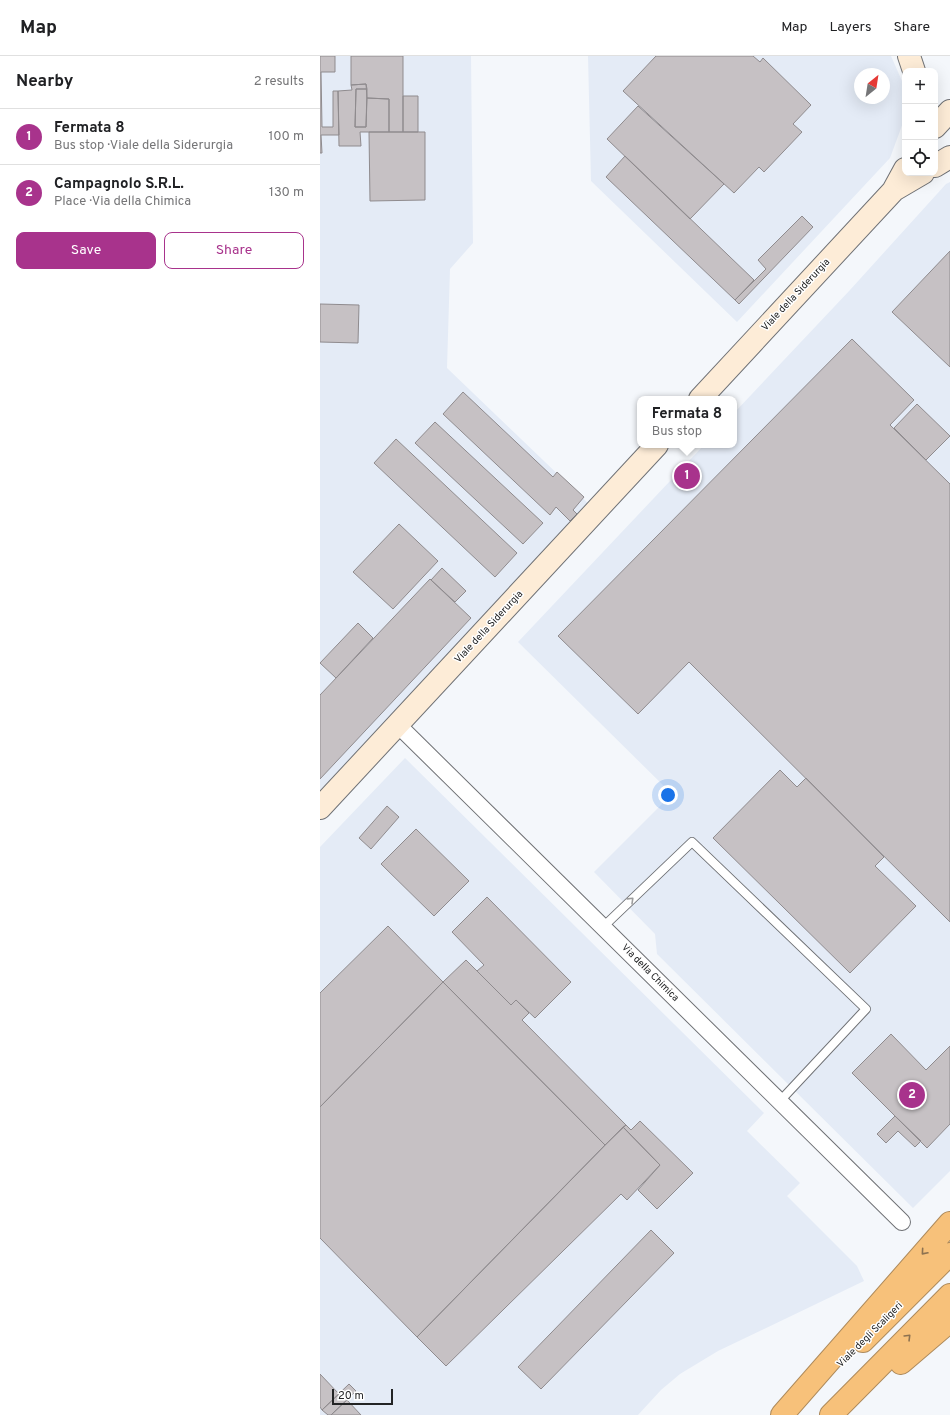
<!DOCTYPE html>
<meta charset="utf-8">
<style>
:root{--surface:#fff;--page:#f6f6f6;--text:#202124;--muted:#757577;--line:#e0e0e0;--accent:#a8338c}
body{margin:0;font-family:Overpass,sans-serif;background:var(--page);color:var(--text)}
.controls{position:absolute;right:12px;top:12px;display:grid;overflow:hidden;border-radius:8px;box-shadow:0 4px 16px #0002}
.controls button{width:36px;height:36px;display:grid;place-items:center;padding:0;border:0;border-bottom:1px solid var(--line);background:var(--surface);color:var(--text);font:20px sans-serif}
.compass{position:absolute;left:534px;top:12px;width:36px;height:36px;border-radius:50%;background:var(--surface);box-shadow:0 4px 16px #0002;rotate:30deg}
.scale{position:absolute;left:12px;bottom:10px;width:61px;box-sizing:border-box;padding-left:4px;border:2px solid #232425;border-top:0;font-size:11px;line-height:14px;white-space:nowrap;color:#232425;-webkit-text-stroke:3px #fff;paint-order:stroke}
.you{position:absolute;left:348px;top:739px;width:14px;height:14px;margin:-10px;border:3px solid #fff;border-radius:50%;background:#1a73e8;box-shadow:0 0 0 6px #1a73e833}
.badge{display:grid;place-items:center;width:26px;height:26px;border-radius:50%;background:var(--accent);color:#fff;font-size:13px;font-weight:700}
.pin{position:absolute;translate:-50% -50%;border:2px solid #fff;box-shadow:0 1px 4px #0006}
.popup{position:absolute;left:317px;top:340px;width:100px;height:52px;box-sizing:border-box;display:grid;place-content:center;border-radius:8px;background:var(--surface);filter:drop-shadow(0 1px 3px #0005);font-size:13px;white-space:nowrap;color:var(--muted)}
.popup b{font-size:15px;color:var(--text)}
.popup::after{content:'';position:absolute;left:50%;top:100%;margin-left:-8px;border:8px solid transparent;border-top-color:var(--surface)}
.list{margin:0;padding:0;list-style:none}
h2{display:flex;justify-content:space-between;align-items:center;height:52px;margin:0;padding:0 16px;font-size:17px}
h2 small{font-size:13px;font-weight:400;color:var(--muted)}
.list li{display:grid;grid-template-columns:26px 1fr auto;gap:12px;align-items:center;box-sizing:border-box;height:56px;padding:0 16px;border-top:1px solid var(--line)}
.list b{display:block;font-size:15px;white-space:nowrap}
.list p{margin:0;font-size:13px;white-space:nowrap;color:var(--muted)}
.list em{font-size:13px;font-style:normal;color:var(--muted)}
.actions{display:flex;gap:8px;padding:12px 16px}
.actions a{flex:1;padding:9px 0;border:1px solid var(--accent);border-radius:8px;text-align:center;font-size:14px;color:var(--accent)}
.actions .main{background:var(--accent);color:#fff}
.icon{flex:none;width:22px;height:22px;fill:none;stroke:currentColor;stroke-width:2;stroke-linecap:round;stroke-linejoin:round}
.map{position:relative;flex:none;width:630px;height:1359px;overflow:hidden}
header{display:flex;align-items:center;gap:24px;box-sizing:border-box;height:56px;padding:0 20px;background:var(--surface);border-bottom:1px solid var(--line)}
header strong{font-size:19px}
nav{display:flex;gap:22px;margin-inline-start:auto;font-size:14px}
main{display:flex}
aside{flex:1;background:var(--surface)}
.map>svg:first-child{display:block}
</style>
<header>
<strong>Map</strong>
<nav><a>Map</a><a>Layers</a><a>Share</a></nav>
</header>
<main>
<aside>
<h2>Nearby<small>2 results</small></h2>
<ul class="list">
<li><span class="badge">1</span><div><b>Fermata 8</b><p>Bus stop · Viale della Siderurgia</p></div><em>100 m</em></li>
<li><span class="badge">2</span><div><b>Campagnolo S.R.L.</b><p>Place · Via della Chimica</p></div><em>130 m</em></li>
</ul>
<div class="actions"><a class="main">Save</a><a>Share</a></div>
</aside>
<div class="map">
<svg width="630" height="1359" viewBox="0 0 630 1359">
<rect width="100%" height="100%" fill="#f4f7fb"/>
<path fill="#e4ebf6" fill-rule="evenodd" d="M0,0H151L153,187L130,213L127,312L273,452L0,740Z
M268,0H571L582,25L584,64L570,102L417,266L271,125ZM540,18H564V42H540Z
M630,126V1115L593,1152L337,898L335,878L274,816L352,738L198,586L384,389H414V357L530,234L626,128Z
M85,702L444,1057L427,1075L480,1127L467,1140L537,1210L544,1225L398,1295L360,1318L341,1334L318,1359H0V791Z"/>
<path fill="#c6c1c4" stroke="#8f8b8e" d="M0,0H15V16H1L2,71H13V35H18L19,79H1L2,97H0Z
M31,0H83V76H69V43L47,42L46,28L31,29Z
M336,0H433L440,6L443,2L491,49L473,68L482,76L444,116L439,111L414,137L303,35Z
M46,28L47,33H36L35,71H46L47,42L69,43V76H40L41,90H19L18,35L32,34L31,29Z
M36,33H47L46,71H35Z
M83,40H98V76H83Z
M318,50L404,128L370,163L287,83Z
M49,76H105V144L50,145Z
M305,100L434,224L415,244L286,121Z
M482,160L493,171L419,248L415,244L446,213L438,204Z
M630,195V311L572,256Z
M0,248L39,249L38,287L0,286Z
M532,283L594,344L570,369L630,428V866L369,606L318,658L238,580Z
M143,336L233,421L237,416L264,441L253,454L257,458L250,465L236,451L230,459L123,358Z
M597,348L630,380L606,404L574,372Z
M115,366L223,467L203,488L95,387Z
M76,383L197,497L175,521L54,407Z
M79,468L118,505L73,553L33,516Z
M122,512L146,535L135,546L111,524Z
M110,523L151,562L0,723V639Z
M38,567L53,582L16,622L0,607Z
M460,714L477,731L486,722L564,801L555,810L596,850L530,917L393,782Z
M67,750L79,761L51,793L39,782Z
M96,773L149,825L114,860L61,808Z
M167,841L251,926L215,962L196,944L191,949L157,915L164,909L132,876Z
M68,870L123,926L0,1051V937Z
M146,904L191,949L196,944L209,957L202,964L306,1069L285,1089L123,926Z
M123,926L285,1089L97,1281L0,1182V1051Z
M571,978L606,1014L630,990V1068L607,1092L532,1017Z
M575,1060L601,1085L595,1091L578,1075L566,1087L557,1078Z
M320,1065L373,1117L337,1153L318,1134L340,1109L303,1071L306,1069L311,1074Z
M303,1071L340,1109L307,1144L301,1138L126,1310L97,1281Z
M331,1174L354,1197L221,1333L198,1311Z
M0,1318L19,1338L2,1354L0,1351Z
M29,1328L36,1335L11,1359H8L2,1354Z
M27,1344L41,1359H11Z"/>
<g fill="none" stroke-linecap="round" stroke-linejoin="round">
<g stroke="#6f7175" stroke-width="10">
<path id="lane" d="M283,871L372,786L546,953L460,1045"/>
</g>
<g stroke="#6f7175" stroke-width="18">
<path id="street" d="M78,669L582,1166"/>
</g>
<g stroke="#6f7175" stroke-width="24">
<path id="secondary" d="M589,0L594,15
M615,71L630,55
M615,110L630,101
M574,134L603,117
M380,343L573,135L585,113
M0,752L337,389"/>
</g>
<g stroke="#ad8a5c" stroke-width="24">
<path id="highway" d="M543,1285L630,1198
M581,1307L630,1265
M462,1359L630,1167
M511,1359L630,1239"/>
</g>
<use href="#lane" stroke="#fff" stroke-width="8"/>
<use href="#street" stroke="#fff" stroke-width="16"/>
<use href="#secondary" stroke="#fdecd7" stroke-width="22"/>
<use href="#highway" stroke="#f7c17a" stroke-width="22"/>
</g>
<defs><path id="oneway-chevron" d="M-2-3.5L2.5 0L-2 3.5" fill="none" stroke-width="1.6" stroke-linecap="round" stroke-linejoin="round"/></defs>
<use stroke="#9c9c9d" href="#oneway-chevron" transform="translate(311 844) rotate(-44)"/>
<g stroke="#8d7250">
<use href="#oneway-chevron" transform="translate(604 1196) rotate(131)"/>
<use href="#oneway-chevron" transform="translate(588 1281) rotate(-45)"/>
</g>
<g text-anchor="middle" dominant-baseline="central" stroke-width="3" stroke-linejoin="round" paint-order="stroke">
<g font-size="10" fill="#232425" stroke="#fff">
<text transform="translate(476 239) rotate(-47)">Viale della Siderurgia</text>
<text transform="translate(169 571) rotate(-47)">Viale della Siderurgia</text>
<text transform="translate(330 917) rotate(45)">Via della Chimica</text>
<text transform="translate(550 1279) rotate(-45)">Viale degli Scaligeri</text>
</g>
</g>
</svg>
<div class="controls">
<button>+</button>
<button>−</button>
<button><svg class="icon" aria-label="locate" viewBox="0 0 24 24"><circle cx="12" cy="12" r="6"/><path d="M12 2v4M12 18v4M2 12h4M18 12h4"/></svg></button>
</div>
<svg class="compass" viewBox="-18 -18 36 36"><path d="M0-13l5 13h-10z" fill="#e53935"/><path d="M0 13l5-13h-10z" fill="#757577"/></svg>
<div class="scale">20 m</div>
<div class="you"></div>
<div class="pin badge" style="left:367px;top:420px">1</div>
<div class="popup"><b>Fermata 8</b>Bus stop</div>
<div class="pin badge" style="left:592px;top:1039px">2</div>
</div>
</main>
